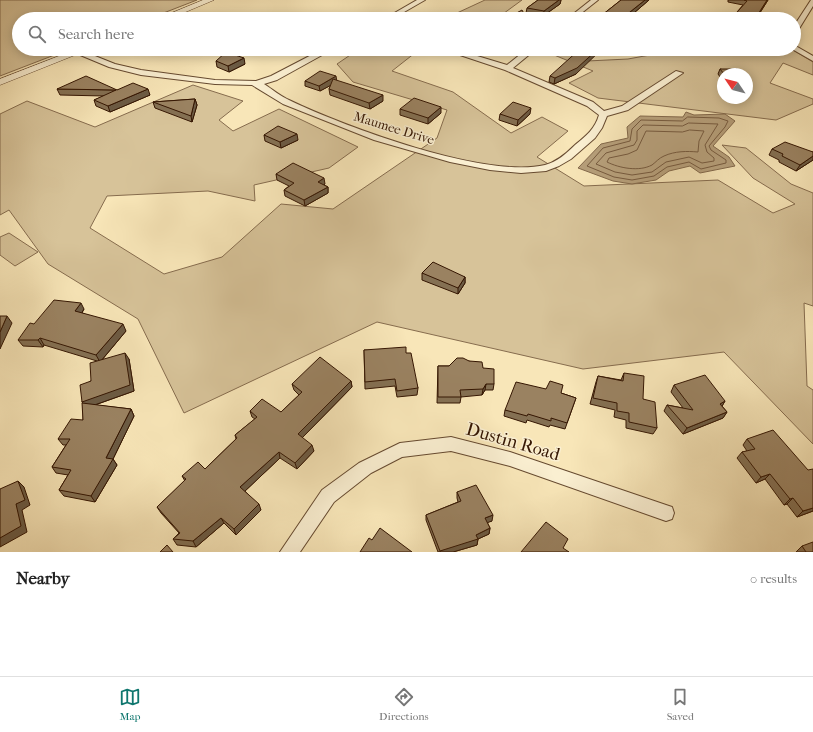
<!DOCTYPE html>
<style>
:root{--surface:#fff;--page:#f2f2f2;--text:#222;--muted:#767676;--line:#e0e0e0;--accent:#0f766e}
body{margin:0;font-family:"IM FELL French Canon",serif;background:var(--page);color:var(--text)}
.compass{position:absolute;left:717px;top:68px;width:36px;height:36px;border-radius:50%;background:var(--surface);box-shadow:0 2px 10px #0003;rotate:305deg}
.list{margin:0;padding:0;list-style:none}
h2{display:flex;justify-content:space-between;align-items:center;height:52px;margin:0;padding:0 16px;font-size:17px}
h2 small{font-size:13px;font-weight:400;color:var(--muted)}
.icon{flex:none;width:22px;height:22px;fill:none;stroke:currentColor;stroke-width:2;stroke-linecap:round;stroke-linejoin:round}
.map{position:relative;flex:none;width:813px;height:552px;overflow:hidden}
.search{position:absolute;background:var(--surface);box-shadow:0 2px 10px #0003;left:12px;right:12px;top:12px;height:44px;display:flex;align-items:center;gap:10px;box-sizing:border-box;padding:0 14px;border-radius:22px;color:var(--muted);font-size:15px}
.sheet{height:124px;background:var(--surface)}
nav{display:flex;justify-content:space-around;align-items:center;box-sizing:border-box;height:56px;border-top:1px solid var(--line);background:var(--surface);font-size:11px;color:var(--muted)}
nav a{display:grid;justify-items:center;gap:2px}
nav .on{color:var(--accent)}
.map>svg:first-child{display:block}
</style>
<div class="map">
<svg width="813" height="552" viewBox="0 0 813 552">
<rect width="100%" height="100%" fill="#f8e6b8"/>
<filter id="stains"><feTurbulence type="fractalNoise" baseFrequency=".005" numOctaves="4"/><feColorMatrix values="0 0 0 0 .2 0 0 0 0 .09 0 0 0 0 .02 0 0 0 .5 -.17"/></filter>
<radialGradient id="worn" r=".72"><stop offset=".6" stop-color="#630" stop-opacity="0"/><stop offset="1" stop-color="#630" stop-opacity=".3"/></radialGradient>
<path fill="#d7c399" stroke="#866c4e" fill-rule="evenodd" d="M0,0H197L148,19H19V49H70L0,76Z
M485,0H522L496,19H444Z
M359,49H420L392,71L453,92L511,133L542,117L568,131L537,157L584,186L718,180L773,213L795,204L753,178L722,145L746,148L791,184L813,193V306L804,303L807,386L813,390V444L724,352L583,369L377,322L184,413L138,319L48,264L9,210L0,215V114L27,101L95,127L193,85L243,101L219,120L233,131L279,109L358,147L329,168L254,185L255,201L208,191L107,196L90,228L164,274L222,257L281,204L333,209L437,138L447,110L353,82L337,64Z
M577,49L587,61L628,59L683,49H791L813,62V75L783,63L770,83L813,99V104L776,120L598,98L569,83L593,71L542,50ZM723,74H747V98H723Z
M9,233L38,252L15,266L0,255V237Z"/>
<path fill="#b69f7a" stroke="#82684a" d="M686,112L694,115L725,114L735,121L713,146L729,157L735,166L700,173L690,166L669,171L656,180L632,184L613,181L578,168L601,144L628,138L627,127L640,116L683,117Z"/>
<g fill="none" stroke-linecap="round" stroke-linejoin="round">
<path stroke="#765a3e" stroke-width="1" d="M688,117L719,118L728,121L725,127L709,146L711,150L726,160V163L701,169L689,162L667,167L654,176L632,180L614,177L587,166L603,148L630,141L632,129L641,120L682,121Z
M689,123L718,124L705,145L707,152L714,158V161L702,163L689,157L666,162L652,172L632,175L615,172L596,164L606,153L634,145L637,140V131L643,125L682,126Z
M690,130L704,131L699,141L698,152C687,151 675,151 664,156C659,158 656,162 652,165C639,172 619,168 607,162L609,158L628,154L637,150L646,131L682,132Z"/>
<g stroke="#664a30" stroke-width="2">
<path id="minor" d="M417,0H425L392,19H384Z
M591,0H598L574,19H567Z
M811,0H813V6L797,32L794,34V26Z
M794,45L813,56V61L792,49H794Z
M323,49H333L277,80L264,84C272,89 280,96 289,100C345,127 486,179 545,165C557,162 567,153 575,145C586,136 595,129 599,115L587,106L505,70L442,49H454L507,65L527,49H536L513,68L593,102L604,111L622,106L676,71L683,73L628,110L607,116L602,128L595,138L571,159L559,166L546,171L521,173L490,170L450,162L374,140L283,104L252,85L215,84L141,75L109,67L73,52L80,50L115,64L141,70L215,80L256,81L271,76Z
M451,437L510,452L666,505L672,507L674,513L672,519L666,521L510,466L451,451L402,457L371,473L334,502L300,552H280L322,490L359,463L400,443Z"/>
</g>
<g stroke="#664a30" stroke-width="1">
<path id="tertiary" d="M203,0H214L169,19H157Z
M77,49H90L0,85V79Z"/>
</g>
<use href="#minor" fill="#faefd1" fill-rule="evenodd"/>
<use href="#tertiary" fill="#faefd1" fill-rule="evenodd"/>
</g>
<path fill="#847053" stroke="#351602" d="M538,0H561L560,4L543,16L526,13L527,8Z
M621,0H649L627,19H597Z
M728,0H768L756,19H731L743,5L728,2Z
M474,49H487L478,55Z
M216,61L245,64L229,72L217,67Z
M720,69L742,74H723V81L718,74Z
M576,74L554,84L549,82L550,76Z
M747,80L751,85L749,91H747Z
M305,81H337L383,101L370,109L330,95L329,89L331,85L320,91L305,86Z
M57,89L117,90L150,95L110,112L96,106L94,100L104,96L60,95Z
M195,99L197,105L192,122L155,108L153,102Z
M400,109L441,113L428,124L400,115Z
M500,114H530L517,126L499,120Z
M264,135L298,140L281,148L265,141Z
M772,149L813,152V160L796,171L779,162V160L769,155Z
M276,174L325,184L324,185L328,187V193L305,206L285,196L284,190L289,186L277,180Z
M422,273L465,277V283L458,294L422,280Z
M84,309L82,313L126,331L102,360L129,359L134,391L95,405L131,409L134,416L113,459L117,465L95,502L64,496L59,490L68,475L56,473L52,467L66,445H63L58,439L83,420V403L82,402L91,381L97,361L44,345L43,347L23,346L18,340L34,324Z
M364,350L406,353L418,388L417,395L397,397L395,386L365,389Z
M469,361L483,368L494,384L493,390H485L482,395L461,397L460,403H437L438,366H449Z
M624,373L643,399L657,428L653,434L626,428V420L614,417L615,410L590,404L596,382L598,376L621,380Z
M351,381L352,387L302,438L314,451L297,469L280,458L245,491L261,510L236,535L224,523L196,547L177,545L173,539L179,533L161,513L157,507L185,481L182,476L205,469L236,439L235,435L255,419L252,417L250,411L281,412L299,395L294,390L292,384Z
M674,385L725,401L722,406L727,412L723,418L683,434L664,411L667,405L683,408L671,392Z
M561,393L576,398L565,429L550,425L549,427L527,420L526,423L504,416L505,410Z
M747,439L813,511L797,517L787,504L784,505L765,479L756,483L737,458L742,452L747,451L743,445Z
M457,492L492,521L487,522L490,528L489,534L478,539L477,545L453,552H438L426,520V515L458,502L457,498Z
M802,546L813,552H796Z"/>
<path fill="#6c5b44" stroke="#351602" d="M559,0H561L560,4L543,16L544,11Z
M645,0H649L627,19H625V16Z
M767,0H768L756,19H755Z
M478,49H487L478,55Z
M598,49H602L576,74L554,84L555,78Z
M244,58L245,64L229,72L228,66Z
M336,76L337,82L320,91L319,86Z
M148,89L150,95L110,112L108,106Z
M383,95V101L370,109L369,103Z
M195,99L197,105L192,122L191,116Z
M441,107V113L428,124V118Z
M531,108L530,114L517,126L518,120Z
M297,134L298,140L281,148L280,142Z
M813,156V160L796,171L800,165Z
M324,178L325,184L318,189V182Z
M328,187V193L305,206L304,200Z
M465,277V283L458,294V288Z
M81,303L84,309L79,317L75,311Z
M7,316L12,323L0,349V332Z
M123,324L126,331L100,362L96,355Z
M40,338L44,345L43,347L38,340Z
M125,353L129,359L134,391L86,408L82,402Z
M351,381L352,387L299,441L298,434Z
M486,384L485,390L482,395L483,389Z
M725,401L721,408L720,404Z
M131,409L134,416L113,459L117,465L95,502L91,496L106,458Z
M727,412L723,418L683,434L687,428Z
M312,445L314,451L297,469L295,463Z
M279,452L280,458L243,493L240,487Z
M770,474L765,479L756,483L761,477Z
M18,481L24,487L30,505L22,510L27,532L0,547V538L16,504Z
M793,498L787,504L784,505L790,499Z
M259,504L261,510L236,535L234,529Z
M813,508V511L797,517L803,511Z
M493,515L492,521L484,524L485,518Z
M221,518L224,523L196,547L193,541Z
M490,528L489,534L478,539L477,545L453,552H440V551L476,535Z"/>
<path fill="#9a8261" stroke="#351602" d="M538,0H559L544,11L527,8Z
M621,0H645L625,16L621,15L618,19H597Z
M744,0H767L755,19H735L732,18L747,1Z
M522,10L527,19H503L509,15L511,16Z
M580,49H598L577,68L555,78L550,76Z
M226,52L244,58L228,66L216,61Z
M720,69H737L742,74H724Z
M320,71L336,76L319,86L305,81Z
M86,76L117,90L133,83L148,89L108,106L94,100L116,90L57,89Z
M333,79L383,95L369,103L329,89Z
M747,80L751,85H747Z
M414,98L441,107L428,118L400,109Z
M195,99L191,116L153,102Z
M513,102L531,108L518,120L500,114Z
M278,126L297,134L280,142L264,135Z
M785,142L813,152V156L800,165L782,156L783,154L772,149Z
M293,163L324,178L318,182L328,187L304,200L284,190L294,183L276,174Z
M433,262L465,277L458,288L422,273Z
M54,300L81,303L75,311L123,324L96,355L40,338L38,340H18L30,323L34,324Z
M0,316H7L0,332Z
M406,347V353H411L418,388L397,391L395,379L365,382L364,350Z
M125,353L130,385L82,402L80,385L91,381L90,363Z
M320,357L351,381L298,434L312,445L295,463L279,452L240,487L259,504L234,529L221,518L193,541L173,539L180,533L157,507L186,479L182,476L198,462L205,469L237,438L235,435L257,417L250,411L262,399L281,412L302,392L292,384Z
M457,358H463L469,361L482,362L483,368L494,369V384H486L483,389L460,390L461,397H438V366H449Z
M624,373L644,376L643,399L655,402L657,428L629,422V413L617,411V403L593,398L598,376L623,381Z
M705,375L725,401L720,404L727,412L687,428L667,405L693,410L674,385Z
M550,381L563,385L561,393L576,398L567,423L551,418V421L528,414L527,416L505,410L516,382L546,389Z
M82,403L131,409L106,458L113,459L91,496L59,490L71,470L52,467L70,439H58L71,419L83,420Z
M773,430L808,470L813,469V508L803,511L793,498L790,499L770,474L761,477L742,452L755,449L747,439Z
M18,481L25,500L16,504L21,526L0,538V489Z
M476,485L493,515L485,518L490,528L476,535L478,539L440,551L426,515L461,501L457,492Z
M546,522L568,539L563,548L569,552H521Z
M380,528L412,552H360L369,538L372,540Z
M813,542V552H806L802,546Z
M167,545L173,552H160Z"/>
<g text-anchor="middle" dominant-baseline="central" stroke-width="3" stroke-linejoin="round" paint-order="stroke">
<g font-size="13" fill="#351602" stroke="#faefd1">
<text transform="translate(394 128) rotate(17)">Maumee Drive</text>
</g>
<g font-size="18" fill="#351602" stroke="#faefd1">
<text transform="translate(513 442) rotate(16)">Dustin Road</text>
</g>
</g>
<rect width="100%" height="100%" filter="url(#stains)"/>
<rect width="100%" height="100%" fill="url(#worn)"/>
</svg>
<svg class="compass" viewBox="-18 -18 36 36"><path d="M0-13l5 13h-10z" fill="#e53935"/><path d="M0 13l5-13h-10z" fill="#767676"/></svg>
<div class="search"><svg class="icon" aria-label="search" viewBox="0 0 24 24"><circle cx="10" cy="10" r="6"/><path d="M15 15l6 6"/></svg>Search here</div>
</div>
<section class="sheet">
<h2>Nearby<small>0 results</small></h2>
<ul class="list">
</ul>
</section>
<nav>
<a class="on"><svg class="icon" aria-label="map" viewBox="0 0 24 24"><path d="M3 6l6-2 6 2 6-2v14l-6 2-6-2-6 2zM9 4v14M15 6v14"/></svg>Map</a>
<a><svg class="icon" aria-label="directions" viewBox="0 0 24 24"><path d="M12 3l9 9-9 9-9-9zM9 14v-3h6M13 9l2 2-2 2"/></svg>Directions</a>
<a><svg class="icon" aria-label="saved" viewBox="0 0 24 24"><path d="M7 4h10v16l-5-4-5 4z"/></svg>Saved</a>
</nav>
